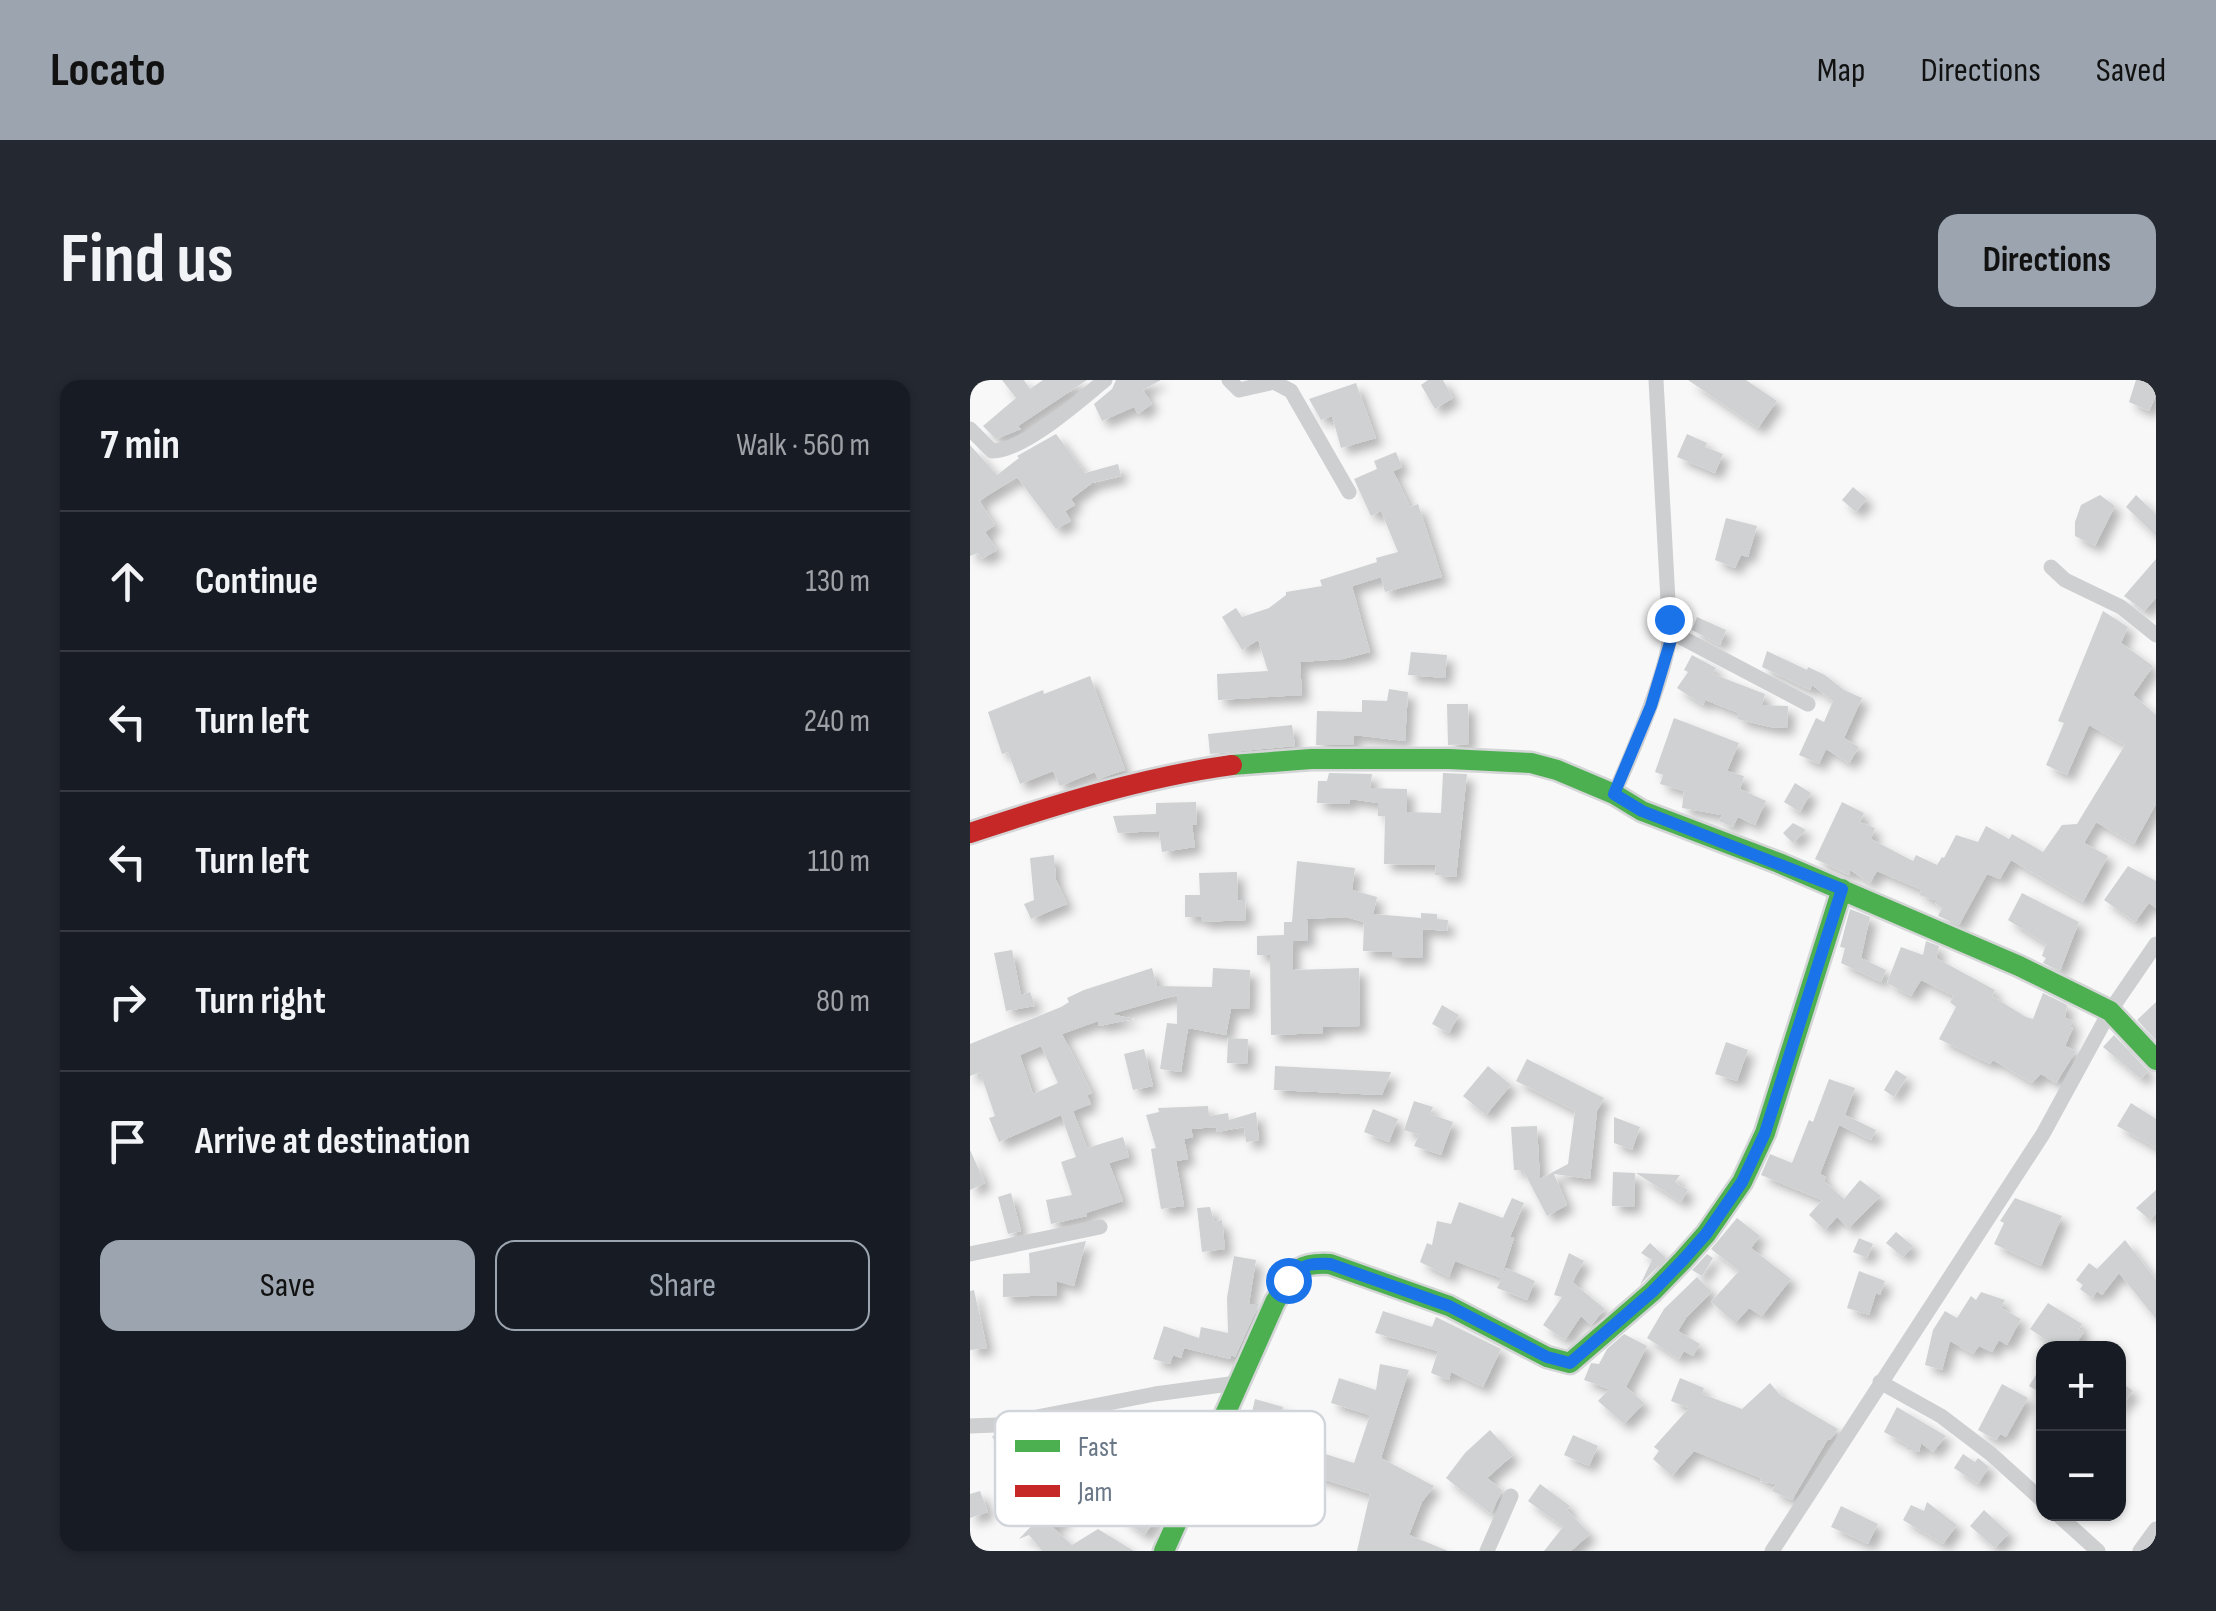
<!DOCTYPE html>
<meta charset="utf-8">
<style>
:root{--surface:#171b24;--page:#242831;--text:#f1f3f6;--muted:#9ea1a6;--line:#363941;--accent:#9ba4af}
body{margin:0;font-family:"Sofia Sans Condensed",sans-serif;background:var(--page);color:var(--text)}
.controls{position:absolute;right:30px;bottom:30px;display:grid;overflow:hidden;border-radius:20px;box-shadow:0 2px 8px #0004}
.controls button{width:90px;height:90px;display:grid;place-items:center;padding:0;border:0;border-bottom:2px solid var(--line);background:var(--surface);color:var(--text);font:50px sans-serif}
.stop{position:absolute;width:30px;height:30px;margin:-22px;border:8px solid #1a73e8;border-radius:50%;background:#fff}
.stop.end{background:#1a73e8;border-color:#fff;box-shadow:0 2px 10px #0008}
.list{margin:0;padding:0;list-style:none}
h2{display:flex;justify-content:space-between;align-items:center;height:130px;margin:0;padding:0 40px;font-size:42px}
h2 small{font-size:32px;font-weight:400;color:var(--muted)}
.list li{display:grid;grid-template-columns:65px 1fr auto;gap:30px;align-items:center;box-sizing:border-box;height:140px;padding:0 40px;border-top:2px solid var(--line)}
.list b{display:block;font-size:38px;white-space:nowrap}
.list em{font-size:32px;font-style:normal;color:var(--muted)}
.actions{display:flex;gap:20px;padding:30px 40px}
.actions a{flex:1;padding:22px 0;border:2px solid var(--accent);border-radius:20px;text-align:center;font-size:35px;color:var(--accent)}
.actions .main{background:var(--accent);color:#111}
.icon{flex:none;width:55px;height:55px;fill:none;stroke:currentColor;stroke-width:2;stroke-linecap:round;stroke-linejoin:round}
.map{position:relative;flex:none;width:1186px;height:1171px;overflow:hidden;border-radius:20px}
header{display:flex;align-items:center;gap:60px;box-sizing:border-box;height:140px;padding:0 50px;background:var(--accent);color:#111}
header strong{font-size:48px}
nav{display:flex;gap:55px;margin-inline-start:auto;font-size:35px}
.intro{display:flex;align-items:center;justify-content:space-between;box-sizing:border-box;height:240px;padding:0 60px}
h1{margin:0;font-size:70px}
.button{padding:25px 45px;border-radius:20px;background:var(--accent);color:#111;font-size:35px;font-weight:700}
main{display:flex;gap:60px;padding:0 60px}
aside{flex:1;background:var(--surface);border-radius:20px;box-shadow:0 2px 8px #0004}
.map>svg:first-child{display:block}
</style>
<header>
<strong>Locato</strong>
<nav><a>Map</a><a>Directions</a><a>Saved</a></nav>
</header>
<div class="intro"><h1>Find us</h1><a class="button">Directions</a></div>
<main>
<aside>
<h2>7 min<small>Walk · 560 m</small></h2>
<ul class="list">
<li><svg class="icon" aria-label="ahead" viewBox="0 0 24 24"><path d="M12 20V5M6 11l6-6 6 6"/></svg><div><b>Continue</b></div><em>130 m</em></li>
<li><svg class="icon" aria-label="left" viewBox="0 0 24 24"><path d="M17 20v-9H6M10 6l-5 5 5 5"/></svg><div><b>Turn left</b></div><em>240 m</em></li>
<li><svg class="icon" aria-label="left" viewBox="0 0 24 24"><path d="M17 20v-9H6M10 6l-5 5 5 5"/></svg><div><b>Turn left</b></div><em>110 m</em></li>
<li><svg class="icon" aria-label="right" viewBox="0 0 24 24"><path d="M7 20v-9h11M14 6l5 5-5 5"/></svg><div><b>Turn right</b></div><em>80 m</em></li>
<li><svg class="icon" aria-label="arrive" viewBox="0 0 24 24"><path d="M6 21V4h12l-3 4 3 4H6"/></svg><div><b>Arrive at destination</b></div></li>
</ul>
<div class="actions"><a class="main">Save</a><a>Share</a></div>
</aside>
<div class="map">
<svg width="1186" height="1171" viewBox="0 0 1186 1171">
<defs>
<filter id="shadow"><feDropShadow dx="7" dy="7" stdDeviation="5" flood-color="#0004"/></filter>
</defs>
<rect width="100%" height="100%" fill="#f8f8f8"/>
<path fill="#cfd1d2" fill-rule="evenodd" filter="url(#shadow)" d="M32,0H54L60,9L73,0H117L48,46L51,49L26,59L13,46L46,18Z
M146,0H191L173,10L182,24L168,34L164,27L132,41L124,24L142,9Z
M458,0H473L483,18L465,29L451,5Z
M718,0H776L807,21L788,48Z
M1166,0H1186V16L1179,31L1159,22Z
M386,3L406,58L371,68L362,36L351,40L339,19Z
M86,54L115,93L148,84L151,96L122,103L101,119L105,125L95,131L101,141L86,149L47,97L9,121L25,145L15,152L27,170L12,179L8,173L0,176V65L27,95L49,78L47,76Z
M717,54L737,63L735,67L753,74L745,93L707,77Z
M426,72L432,87L423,91L440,127L448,124L472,197L415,212L411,197L382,206L400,272L373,279L330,282L332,315L248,320L247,294L298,291L288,260L272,270L252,237L266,228L272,237L299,228L316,215V212L352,206L350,200L407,182L406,178L428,172L411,131L401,136L384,99L407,89L404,81Z
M883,107L897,119L886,132L872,120Z
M1130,115L1145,126L1125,166L1105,156V142L1111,125Z
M1166,115L1186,134V156L1156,127Z
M756,138L787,146L778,177L771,175L765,188L745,180Z
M1186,179V218L1174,231L1154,216Z
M1133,231L1158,247L1151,263L1183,286L1163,315L1186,335V424L1164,464L1126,442L1114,463L1138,476L1113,522L1041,480L1030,499L1017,494L989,545L968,536L972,528L965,523V520L949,515L952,510L907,491L900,503L880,490L879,495L845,479L872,422L894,433L890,442L905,448L901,459L943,481L946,475L967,485L972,477L974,478L986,455L1008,462L1016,446L1039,459L1042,454L1073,472L1092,445L1107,444L1155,365L1119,345L1097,395L1076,385L1094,343L1088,341Z
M727,237L756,250L750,265L722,250Z
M797,271L837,290L838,287L855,295L874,310L892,318L874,358L889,367L879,383L856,369L849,384L829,375L846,338L854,342L863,321L842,305L840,310L792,287Z
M441,272L477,275L475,298L438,295Z
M722,275L746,288L743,294L795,314L792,325L818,326L817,348L800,347L767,339L769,333L735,320L733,325L707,308L718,292L714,290Z
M120,296L155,390L128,399L125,392L90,406L83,391L50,404L38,372L32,374L18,332L73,310L74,314Z
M419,309L438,312L435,361L384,355L383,365H346L347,331L392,332V320L417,321Z
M477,324H498L499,364L478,365Z
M704,338L769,363L757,391L774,396L770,409L796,421L785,445L768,437L763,447L749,441L752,435L712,428L714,411L690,404L693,395L685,392Z
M322,345L325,366L240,374L238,354Z
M359,393L402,394L400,408L437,409V432L471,433L473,393L497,394L486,497L465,495L466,485L414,484L415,436H408V423L380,419L379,424L347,423L348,401H357Z
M825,403L841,413L830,432L814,422Z
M226,422L227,444L222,445L225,467L192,472L189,451L148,453L143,436L186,434V423Z
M823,443L836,450L823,463L813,453Z
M84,475L86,500L97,524L61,539L54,524L64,520L60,478Z
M327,481L385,488L382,510L407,517L403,534L451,538V533L467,534V539L478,540L477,551L453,549L452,578H422V572L393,571L394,542L376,537L337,539L338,561H323V590L389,588L390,646L353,647V653L301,655L300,575H287V556L314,555V542H322Z
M1158,486L1186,501V528L1179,523L1165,542L1134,520Z
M267,492L268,520H275L276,540L231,542V537H215V515H230L229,493Z
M1052,513L1109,542L1090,591L1073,583L1076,578L1072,576L1076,564L1038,540Z
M880,529L900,537L891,578L916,590L911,602L871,583L875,568L870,567Z
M956,561L969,566L966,578L1025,610L1022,616L1056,637L1063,639L1073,613L1097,625L1095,638L1103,641L1100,647L1103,648L1095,666L1106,671L1086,703L1071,694L1062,703L1023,680L1020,684L969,659L986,627L980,622L984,616L951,600L941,616L917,603L931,567L953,575Z
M42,570L51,615L60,612L65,626L36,631L24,573Z
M182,588L187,606L242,607L243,588L280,590L279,629H261L256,655L218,648L211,692L190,689L197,643L207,644V615L141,634L164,639L129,646L128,641L92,654L122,713L117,715L121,724L103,731L117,768L153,757L159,777L139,783L153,821L116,833L117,836L81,844L76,820L102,815L91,782L106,777L91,735L29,762L19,738L25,736L10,692L0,696V664L91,627L99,622L97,618L114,610ZM71,666L88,703L63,714L50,675Z
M1186,622V660L1167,640Z
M472,625L489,635L479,653L462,644Z
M1144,655L1178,691L1171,699L1133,667Z
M258,658L278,659L277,684L257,683Z
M756,662L778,670L767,701L745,694Z
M174,669L183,706L163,710L154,674Z
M557,679L634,718L627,731L620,799L584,794L597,825L577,836L553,790H544L541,747L567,746L570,799L598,784L605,731L546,701Z
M305,686L421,692L412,715L304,710Z
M518,686L541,705L516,735L493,716Z
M926,690L937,697L924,717L914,710Z
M859,699L885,708L875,735L906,750L901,760L869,745L850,794L856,797L854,801L874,819L890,800L911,816L879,848L867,837L855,850L839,835L852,820L791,795L800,774L822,783L839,740L843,742Z
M444,721L463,727L460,734L483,742L471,775L444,766L449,755L434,750Z
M1161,723L1186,739V768L1147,746Z
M238,726L239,736L258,733L259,740L286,732L289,760L276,762L274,747L247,752L246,747L221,749L223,757L214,759L218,779L206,781L214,826L191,829L181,769L186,768L176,735L189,732L188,728Z
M403,729L428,739L419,762L394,752Z
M644,737L670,747L662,770L644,763Z
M0,770L15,803L0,810Z
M643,792L665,793L664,827L642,826Z
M666,793L710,795L705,802L718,810L711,822Z
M1186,810V833L1180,840L1166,828Z
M41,813L51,851L38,854L28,817Z
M542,818L554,823L540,857L544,858L531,898L485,881L479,897L450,882L457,863L462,865L467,841L481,844L489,822L533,838Z
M1045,818L1092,836L1071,886L1024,864L1034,843L1030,841Z
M240,827L244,842L252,840L255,869L232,872L227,828Z
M767,838L790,856L781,868L821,899L792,936L779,928L765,943L741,922L769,891L741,869Z
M926,852L943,866L933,877L916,863Z
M889,858L903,864L897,878L883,872Z
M1155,860L1186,900V939L1149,893L1132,915L1127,911L1122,918L1110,909L1113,905L1106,900L1119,883L1127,889Z
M116,861L104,906L86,901L87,915L33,917V894L60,893L59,873Z
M680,863L696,878L670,905L682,880L671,873Z
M599,873L614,881L602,902L635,929L621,945L611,936L595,960L573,945L592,917L584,915Z
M737,874L743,878L732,896L722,890Z
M264,876L286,880L279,924H289L265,977L261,975L260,979L214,968L211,978L203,975L200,984L183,979L194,946L229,958L231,947L258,953L257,918Z
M536,888L565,901L557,920L527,908Z
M889,891L915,901L910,915L906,913L899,935L877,928Z
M727,897L742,912L716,938L708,951L730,964L723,976L714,971L709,979L677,958L694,929Z
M4,910L17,968L0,970V911Z
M1011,912L1035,920L1031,928L1051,939L1037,965L1029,960L1022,972L1009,966L1003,974L980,961L972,990L955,985L963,950L975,931L987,938L1001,916L1006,920Z
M1078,923L1112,944L1109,949L1114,952L1103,968H1073L1079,962L1060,949Z
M413,931L462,947L466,937L531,969L513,1007L481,992L479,1000L461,993L468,971L405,953Z
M654,954L677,966L656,1007L674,1023L654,1044L628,1021L639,1009L614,1000L621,983L629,984L637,969Z
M1074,982V1015L1059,1006Z
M410,984L439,990L411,1078L464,1106L452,1122L439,1155L478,1171H387L400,1114L315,1087L323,1064L384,1083L400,1035L361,1023L369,998L406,1010Z
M710,998L734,1008L732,1014L772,1029L800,1003L810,1015L868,1049L860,1060L858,1059L822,1120L802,1111L806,1104L790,1101L791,1098L724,1071L702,1096L683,1079L689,1071L684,1067L719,1028L701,1021Z
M1148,1000L1163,1011L1148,1030Z
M1032,1004L1058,1018L1036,1057L1030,1054L1026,1060L1008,1050Z
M285,1019L313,1027L308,1048L280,1041Z
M927,1027L976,1056L963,1072L951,1063L949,1072L936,1069L938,1065L914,1052Z
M137,1045L151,1067L126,1082L122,1075L79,1097L81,1104L48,1121L36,1098L42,1095L22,1056L44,1053L50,1068L59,1065L64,1078L105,1056L108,1062Z
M520,1050L543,1075L517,1098L532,1110L521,1134L476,1098L495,1073Z
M603,1055L628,1066L619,1086L594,1075Z
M993,1074L1005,1082L1008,1078L1019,1087L1008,1104L984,1088Z
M194,1102L207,1108L196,1132L193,1131L174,1155L150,1136L173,1122L182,1129Z
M570,1104L600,1126L597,1130L620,1154L601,1171H574L593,1147L558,1121Z
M10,1111L18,1132L0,1138V1114Z
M86,1120L95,1141L81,1146L102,1165L128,1149L164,1171H72L59,1155L49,1159Z
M957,1122L987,1145L973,1164L933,1140L941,1125L954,1131Z
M871,1126L908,1144L898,1164L861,1147Z
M1014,1130L1039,1153L1025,1168L1000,1146Z"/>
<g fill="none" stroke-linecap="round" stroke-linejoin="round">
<g stroke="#d4d5d6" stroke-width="25">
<path id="fast" d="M262,385L341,379H479L561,383L587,390L644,414L672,431L809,483L1049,586L1140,631L1186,680
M194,1171L305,922C323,894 324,882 360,884L479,926L577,977L600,983L682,912L713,880L736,854L772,802L795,753L872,509"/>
</g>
<g stroke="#d4d5d6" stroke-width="25">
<path id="jam" d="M0,453C85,425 173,397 262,385"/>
</g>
<path stroke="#cecfd1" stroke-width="15" d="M259,0L269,10L304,2L321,11L379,112
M0,49L22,71C54,71 109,21 135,0
M1081,187L1095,200L1151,227L1186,255
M703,253L838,324
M644,414C659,380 708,271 699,239L686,0
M0,874L130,847
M910,1002L971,1036L1021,1074L1074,1122
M0,1046L26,1045L185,1014L267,1003
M1087,1134L1128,1171
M517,1171L541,1116
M802,1171L1073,754L1140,631L1186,564
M1170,1171L1186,1149"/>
<use href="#fast" stroke="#4caf50" stroke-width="20"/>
<use href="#jam" stroke="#c62828" stroke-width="20"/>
</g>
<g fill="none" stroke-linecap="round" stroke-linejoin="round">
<path stroke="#1a73e8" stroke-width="12" d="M318,900C331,884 341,883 360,884L479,926L577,977L600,983L682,912L713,880L736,854L772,802L795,753L872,509L672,431L644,414L681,326L703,253L699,239"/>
</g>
<rect x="25" y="1031" width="330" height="115" rx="15" fill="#fff" stroke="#d2d6db" stroke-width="2.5"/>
<rect x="45" y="1060" width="45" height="12" fill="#4caf50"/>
<rect x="45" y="1105" width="45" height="12" fill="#c62828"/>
<g font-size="28" fill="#697787">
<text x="108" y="1076">Fast</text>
<text x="108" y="1121">Jam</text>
</g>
</svg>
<div class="controls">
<button>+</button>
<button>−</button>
</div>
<div class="stop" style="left:318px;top:900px"></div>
<div class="stop end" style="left:699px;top:239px"></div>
</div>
</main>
